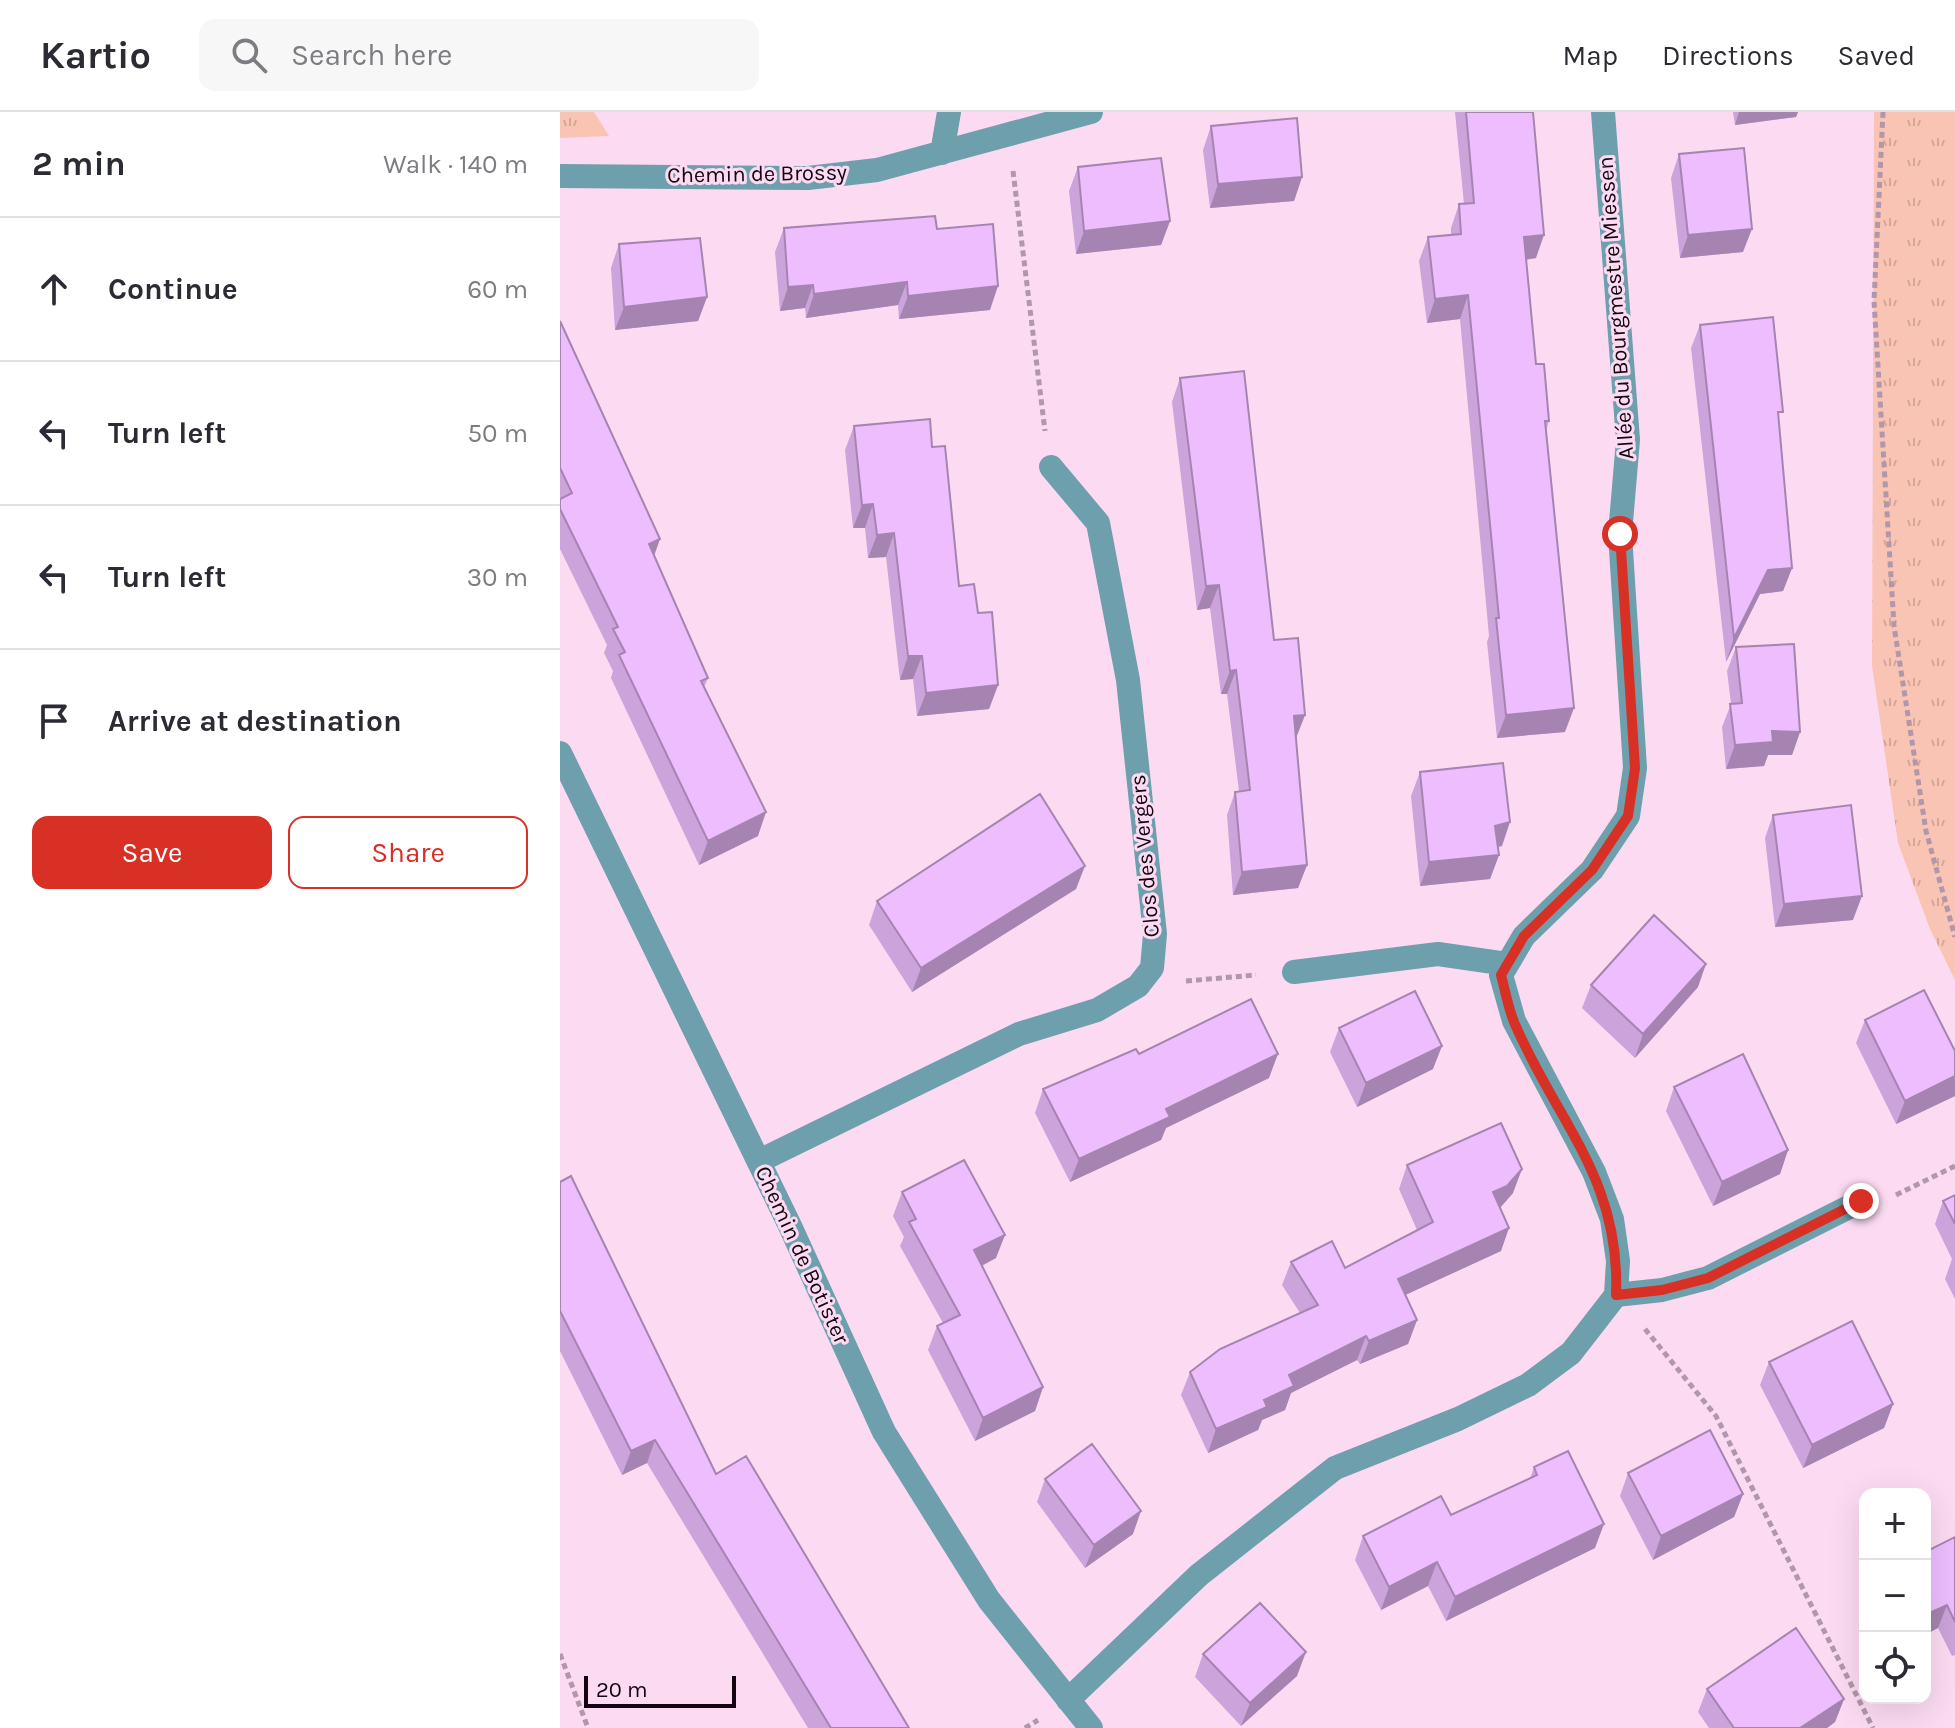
<!DOCTYPE html>
<meta charset="utf-8">
<style>
:root{--surface:#fff;--page:#f7f7f7;--text:#2b2b33;--muted:#7c7c81;--line:#e1e1e2;--accent:#d93025}
body{margin:0;font-family:Karla,sans-serif;background:var(--page);color:var(--text)}
.controls{position:absolute;right:24px;bottom:24px;display:grid;overflow:hidden;border-radius:16px;box-shadow:0 8px 32px #0002}
.controls button{width:72px;height:72px;display:grid;place-items:center;padding:0;border:0;border-bottom:2px solid var(--line);background:var(--surface);color:var(--text);font:40px sans-serif}
.scale{position:absolute;left:24px;bottom:20px;width:152px;box-sizing:border-box;padding-left:8px;border:4px solid #130610;border-top:0;font-size:22px;line-height:28px;white-space:nowrap;color:#130610;-webkit-text-stroke:6px #fcdbf2;paint-order:stroke}
.stop{position:absolute;width:24px;height:24px;margin:-18px;border:6px solid #d93025;border-radius:50%;background:#fff}
.stop.end{background:#d93025;border-color:#fff;box-shadow:0 2px 8px #0008}
.list{margin:0;padding:0;list-style:none}
h2{display:flex;justify-content:space-between;align-items:center;height:104px;margin:0;padding:0 32px;font-size:34px}
h2 small{font-size:26px;font-weight:400;color:var(--muted)}
.list li{display:grid;grid-template-columns:52px 1fr auto;gap:24px;align-items:center;box-sizing:border-box;height:144px;padding:0 32px;border-top:2px solid var(--line)}
.list b{display:block;font-size:30px;white-space:nowrap}
.list em{font-size:26px;font-style:normal;color:var(--muted)}
.actions{display:flex;gap:16px;padding:24px 32px}
.actions a{flex:1;padding:18px 0;border:2px solid var(--accent);border-radius:16px;text-align:center;font-size:28px;color:var(--accent)}
.actions .main{background:var(--accent);color:#fff}
.icon{flex:none;width:44px;height:44px;fill:none;stroke:currentColor;stroke-width:2;stroke-linecap:round;stroke-linejoin:round}
.map{position:relative;flex:none;width:1395px;height:1616px;overflow:hidden}
header{display:flex;align-items:center;gap:48px;box-sizing:border-box;height:112px;padding:0 40px;background:var(--surface);border-bottom:2px solid var(--line)}
header strong{font-size:38px}
nav{display:flex;gap:44px;margin-inline-start:auto;font-size:28px}
.search{width:560px;height:72px;background:var(--page);display:flex;align-items:center;gap:20px;box-sizing:border-box;padding:0 28px;border-radius:16px;color:var(--muted);font-size:30px}
main{display:flex}
aside{flex:1;background:var(--surface)}
.map>svg:first-child{display:block}
</style>
<header>
<strong>Kartio</strong>
<div class="search"><svg class="icon" aria-label="search" viewBox="0 0 24 24"><circle cx="10" cy="10" r="6"/><path d="M15 15l6 6"/></svg>Search here</div>
<nav><a>Map</a><a>Directions</a><a>Saved</a></nav>
</header>
<main>
<aside>
<h2>2 min<small>Walk · 140 m</small></h2>
<ul class="list">
<li><svg class="icon" aria-label="ahead" viewBox="0 0 24 24"><path d="M12 20V5M6 11l6-6 6 6"/></svg><div><b>Continue</b></div><em>60 m</em></li>
<li><svg class="icon" aria-label="left" viewBox="0 0 24 24"><path d="M17 20v-9H6M10 6l-5 5 5 5"/></svg><div><b>Turn left</b></div><em>50 m</em></li>
<li><svg class="icon" aria-label="left" viewBox="0 0 24 24"><path d="M17 20v-9H6M10 6l-5 5 5 5"/></svg><div><b>Turn left</b></div><em>30 m</em></li>
<li><svg class="icon" aria-label="arrive" viewBox="0 0 24 24"><path d="M6 21V4h12l-3 4 3 4H6"/></svg><div><b>Arrive at destination</b></div></li>
</ul>
<div class="actions"><a class="main">Save</a><a>Share</a></div>
</aside>
<div class="map">
<svg width="1395" height="1616" viewBox="0 0 1395 1616">
<defs>
<pattern id="grass-tufts" width="24" height="20" patternUnits="userSpaceOnUse" patternTransform="scale(2)"><rect width="24" height="20" fill="#fac4b4"/><path d="M3 7l-1-3M5 7V3M7 7l1-3M15 17l-1-3M17 17v-4M19 17l1-3" fill="none" stroke="#d5a79a"/></pattern>
</defs>
<rect width="100%" height="100%" fill="#fcdbf2"/>
<path fill="url(#grass-tufts)" d="M0,0H34L49,24L0,26Z
M1314,0H1395V868L1370,817L1338,731L1312,554Z"/>
<g fill="none" stroke-linecap="round" stroke-linejoin="round">
<path stroke="#b197aa" stroke-width="5" stroke-dasharray="6 4" stroke-linecap="butt" d="M1323,0L1314,189L1334,514L1366,719L1395,825
M453,59L485,319
M626,869L696,863
M1336,1083L1395,1054
M1085,1217L1156,1304L1313,1616
M0,1542L28,1616
M465,1616L478,1608"/>
<path stroke="#6e9fad" stroke-width="24" d="M382,41L389,0
M0,64L248,66L317,58L531,0
M0,641L230,1114L324,1320L429,1488L531,1616
M734,860L878,842L947,852
M199,1049L459,922L537,898L578,874L592,856L595,822L568,568L538,411L491,355
M1056,1183L1102,1178L1148,1166L1301,1089
M508,1588L639,1463L775,1356L898,1307L968,1273L1011,1241L1056,1183L1058,1149L1052,1107L1034,1060L954,909L941,863L964,824L1032,758L1068,704L1075,656L1060,422L1068,328L1043,0"/>
</g>
<path fill="#cca3da" d="M895,0H973L976,146L966,148L976,252L989,309L986,319L1005,620L937,626L927,530L929,524L900,207L867,211L859,149L868,125L891,123V116L899,92H904Z
M1173,0H1238L1236,5L1175,13Z
M651,14L742,65L734,89L650,96L643,38Z
M1119,42L1183,140L1120,146L1111,66Z
M518,55L610,109L601,133L516,142L509,79Z
M224,116L377,117L430,198L339,207L338,193L246,206L245,196L220,199L215,140Z
M59,132L147,185L138,209L55,218L51,156Z
M0,209L94,444L148,566L144,575L198,724L139,753L51,566L53,559L44,541L47,533L0,437Z
M1140,213L1219,311L1232,456L1223,479L1200,482L1166,550L1131,236Z
M620,266L714,528L745,603L736,626L747,753L738,776L673,783L667,703L675,680L679,679L667,582H661L650,496L637,498L612,290Z
M294,314L372,335L399,474L418,501L438,573L429,597L357,604L353,567L340,568L326,445L308,446L305,416H293L285,338Z
M1176,535L1240,620L1232,643H1208L1204,654L1166,657L1162,615L1171,592L1167,559Z
M860,660L942,734L938,735L939,743L930,767L860,774L851,684Z
M1213,703L1293,808L1215,815L1205,726Z
M516,777L352,880L309,813L317,789Z
M1031,873L1138,875L1075,946L1022,896Z
M1305,908L1395,939V984L1336,1012L1296,931Z
M779,916L873,957L797,995L770,940Z
M579,942L709,966L606,1016L601,1028L510,1070L475,1001L483,977Z
M1114,975L1228,1038L1220,1062L1153,1094L1106,999Z
M847,1053L953,1081L940,1096L941,1139L845,1183L857,1208L848,1232L800,1252L797,1248L731,1281L725,1298L702,1308L698,1318L648,1341L621,1283L630,1260L740,1201L722,1173L731,1150L785,1156L857,1118L839,1077Z
M0,1070L156,1362L349,1616H248L87,1351L62,1363L0,1239Z
M342,1080L436,1146L422,1154L483,1275L475,1299L415,1329L368,1238L377,1214L383,1211L340,1134L344,1125L333,1104Z
M1395,1083V1187L1385,1167L1392,1147L1375,1112L1383,1089Z
M1209,1250L1333,1292L1324,1316L1243,1356L1200,1273Z
M974,1355L1035,1436L886,1509L868,1474L821,1498L795,1448L803,1424L891,1403L970,1367Z
M1068,1361L1183,1382L1174,1405L1093,1448L1060,1384Z
M485,1367L573,1422L525,1456L477,1390Z
M1395,1425V1543L1392,1544L1378,1516Z
M643,1542L737,1564L681,1614L635,1565Z
M1147,1577L1284,1587L1275,1610L1267,1616H1149L1138,1600Z"/>
<path fill="#a684b1" d="M1179,0H1238L1236,5L1175,13Z
M742,65L734,89L650,96L658,72Z
M610,109L601,133L516,142L524,119Z
M1192,117L1183,140L1120,146L1128,123Z
M984,123L976,146L956,149L964,125Z
M347,170L338,193L246,206L254,182Z
M253,173L245,196L220,199L228,175Z
M438,174L430,198L339,207L348,184Z
M908,183L900,207L867,211L875,187Z
M147,185L138,209L55,218L64,195Z
M313,392L305,416H293L302,393Z
M334,421L326,445L308,446L317,423Z
M100,427L92,450L89,432Z
M1232,456L1223,479L1200,482L1166,550L1174,526L1208,458Z
M659,473L650,496L637,498L646,474Z
M348,544H362L353,567L340,568Z
M676,558L667,582H661L670,559Z
M438,573L429,597L357,604L366,581Z
M1014,596L1005,620L937,626L946,603Z
M745,603L736,626L725,627L734,604Z
M1212,619L1240,620L1232,643H1208L1204,654L1166,657L1175,633Z
M206,700L198,724L139,753L148,729Z
M950,710L942,734L926,737L935,714Z
M939,743L930,767L860,774L869,750Z
M747,753L738,776L673,783L682,760Z
M525,754L516,777L352,880L361,856Z
M1302,784L1293,808L1215,815L1224,792Z
M1146,852L1138,875L1075,946L1083,922Z
M882,934L873,957L797,995L806,971Z
M718,942L709,966L606,1016L601,1028L510,1070L519,1047L606,997Z
M1395,964V984L1336,1012L1345,989Z
M1228,1038L1220,1062L1153,1094L1162,1070Z
M962,1057L953,1081L939,1097L933,1080Z
M949,1116L941,1139L830,1190L838,1167Z
M445,1123L436,1146L405,1162L414,1138Z
M857,1208L848,1232L800,1252L809,1229Z
M806,1224L797,1248L731,1281L725,1298L702,1308L698,1318L648,1341L656,1317L704,1288L729,1263Z
M483,1275L475,1299L415,1329L423,1306Z
M1333,1292L1324,1316L1243,1356L1252,1333Z
M95,1328L87,1351L62,1363L71,1339Z
M1183,1382L1174,1405L1093,1448L1101,1424Z
M581,1399L573,1422L525,1456L534,1433Z
M1044,1412L1035,1436L886,1509L895,1485Z
M877,1450L868,1474L821,1498L829,1475Z
M1387,1493L1378,1516L1365,1523V1503Z
M746,1540L737,1564L681,1614L690,1591Z
M1284,1587L1275,1610L1267,1616H1240Z"/>
<path fill="#edbdfd" stroke="#a684b1" stroke-width="2" d="M906,0H973L984,123L964,125L976,252H984L989,309H985L1014,596L946,603L936,506H939L908,183L875,187L868,125L901,122L899,92L914,91Z
M737,6L742,65L658,72L651,14Z
M1184,36L1192,117L1128,123L1119,42Z
M601,46L610,109L524,119L518,55Z
M375,104L377,117L433,112L438,174L348,184L347,170L254,182L253,173L228,175L224,116Z
M140,126L147,185L64,195L59,132Z
M1213,205L1223,300H1218L1232,456L1208,458L1174,526L1140,213Z
M0,209L100,427L89,432L148,566L141,569L206,700L148,729L59,543L65,540L53,517L58,515L0,397V387L12,381L0,356Z
M684,259L714,528L738,526L745,603L734,604L747,753L682,760L675,680L690,678L676,558L670,559L659,473L646,474L620,266Z
M370,307L372,335L385,334L399,474L414,472L418,501L432,500L438,573L366,581L362,544H348L334,421L317,423L313,392L302,393L294,314Z
M1234,532L1240,620L1212,619L1213,630L1175,633L1170,592L1182,591L1176,535Z
M943,651L950,710L935,714L939,743L869,750L860,660Z
M480,682L525,754L361,856L317,789Z
M1291,693L1302,784L1224,792L1213,703Z
M1094,803L1146,852L1083,922L1031,873Z
M1364,878L1395,939V964L1345,989L1305,908Z
M855,879L882,934L806,971L779,916Z
M691,887L718,942L606,997L610,1005L519,1047L483,977L576,937L579,942Z
M1183,942L1228,1038L1162,1070L1114,975Z
M941,1011L962,1057L947,1074L933,1080L949,1116L838,1167L857,1208L809,1229L806,1224L729,1263L734,1274L704,1288L707,1295L656,1317L630,1260L660,1237L758,1193L731,1150L772,1129L785,1156L873,1110L847,1053Z
M404,1048L445,1123L414,1138L483,1275L423,1306L377,1214L400,1203L349,1110L356,1107L342,1080Z
M11,1064L156,1362L186,1344L349,1616H271L95,1328L71,1339L0,1199V1070Z
M1395,1083V1112L1383,1089Z
M1292,1209L1333,1292L1252,1333L1209,1250Z
M1150,1318L1183,1382L1101,1424L1068,1361Z
M532,1332L581,1399L534,1433L485,1367Z
M1008,1339L1044,1412L895,1485L877,1450L829,1475L803,1424L881,1384L891,1403L977,1363L974,1355Z
M1395,1425V1510L1387,1493L1365,1503V1440Z
M700,1491L746,1540L690,1591L643,1542Z
M1236,1516L1284,1587L1240,1616H1174L1147,1577Z"/>
<g fill="none" stroke-linecap="round" stroke-linejoin="round">
<path stroke="#d93025" stroke-width="10" d="M1060,422L1075,656L1068,704L1032,758L964,824L941,863C945,878 948,895 954,910C996,1009 1061,1066 1056,1183L1102,1178L1148,1166L1301,1089"/>
</g>
<g text-anchor="middle" dominant-baseline="central" stroke-width="6" stroke-linejoin="round" paint-order="stroke">
<g font-size="22" fill="#130610" stroke="#fcdbf2">
<text transform="translate(197 62) rotate(-1)">Chemin de Brossy</text>
<text transform="translate(1056 196) rotate(-94)">Allée du Bourgmestre Miessen</text>
<text transform="translate(585 744) rotate(-95)">Clos des Vergers</text>
<text transform="translate(242 1143) rotate(65)">Chemin de Botister</text>
</g>
</g>
</svg>
<div class="controls">
<button>+</button>
<button>−</button>
<button><svg class="icon" aria-label="locate" viewBox="0 0 24 24"><circle cx="12" cy="12" r="6"/><path d="M12 2v4M12 18v4M2 12h4M18 12h4"/></svg></button>
</div>
<div class="scale">20 m</div>
<div class="stop" style="left:1060px;top:422px"></div>
<div class="stop end" style="left:1301px;top:1089px"></div>
</div>
</main>
